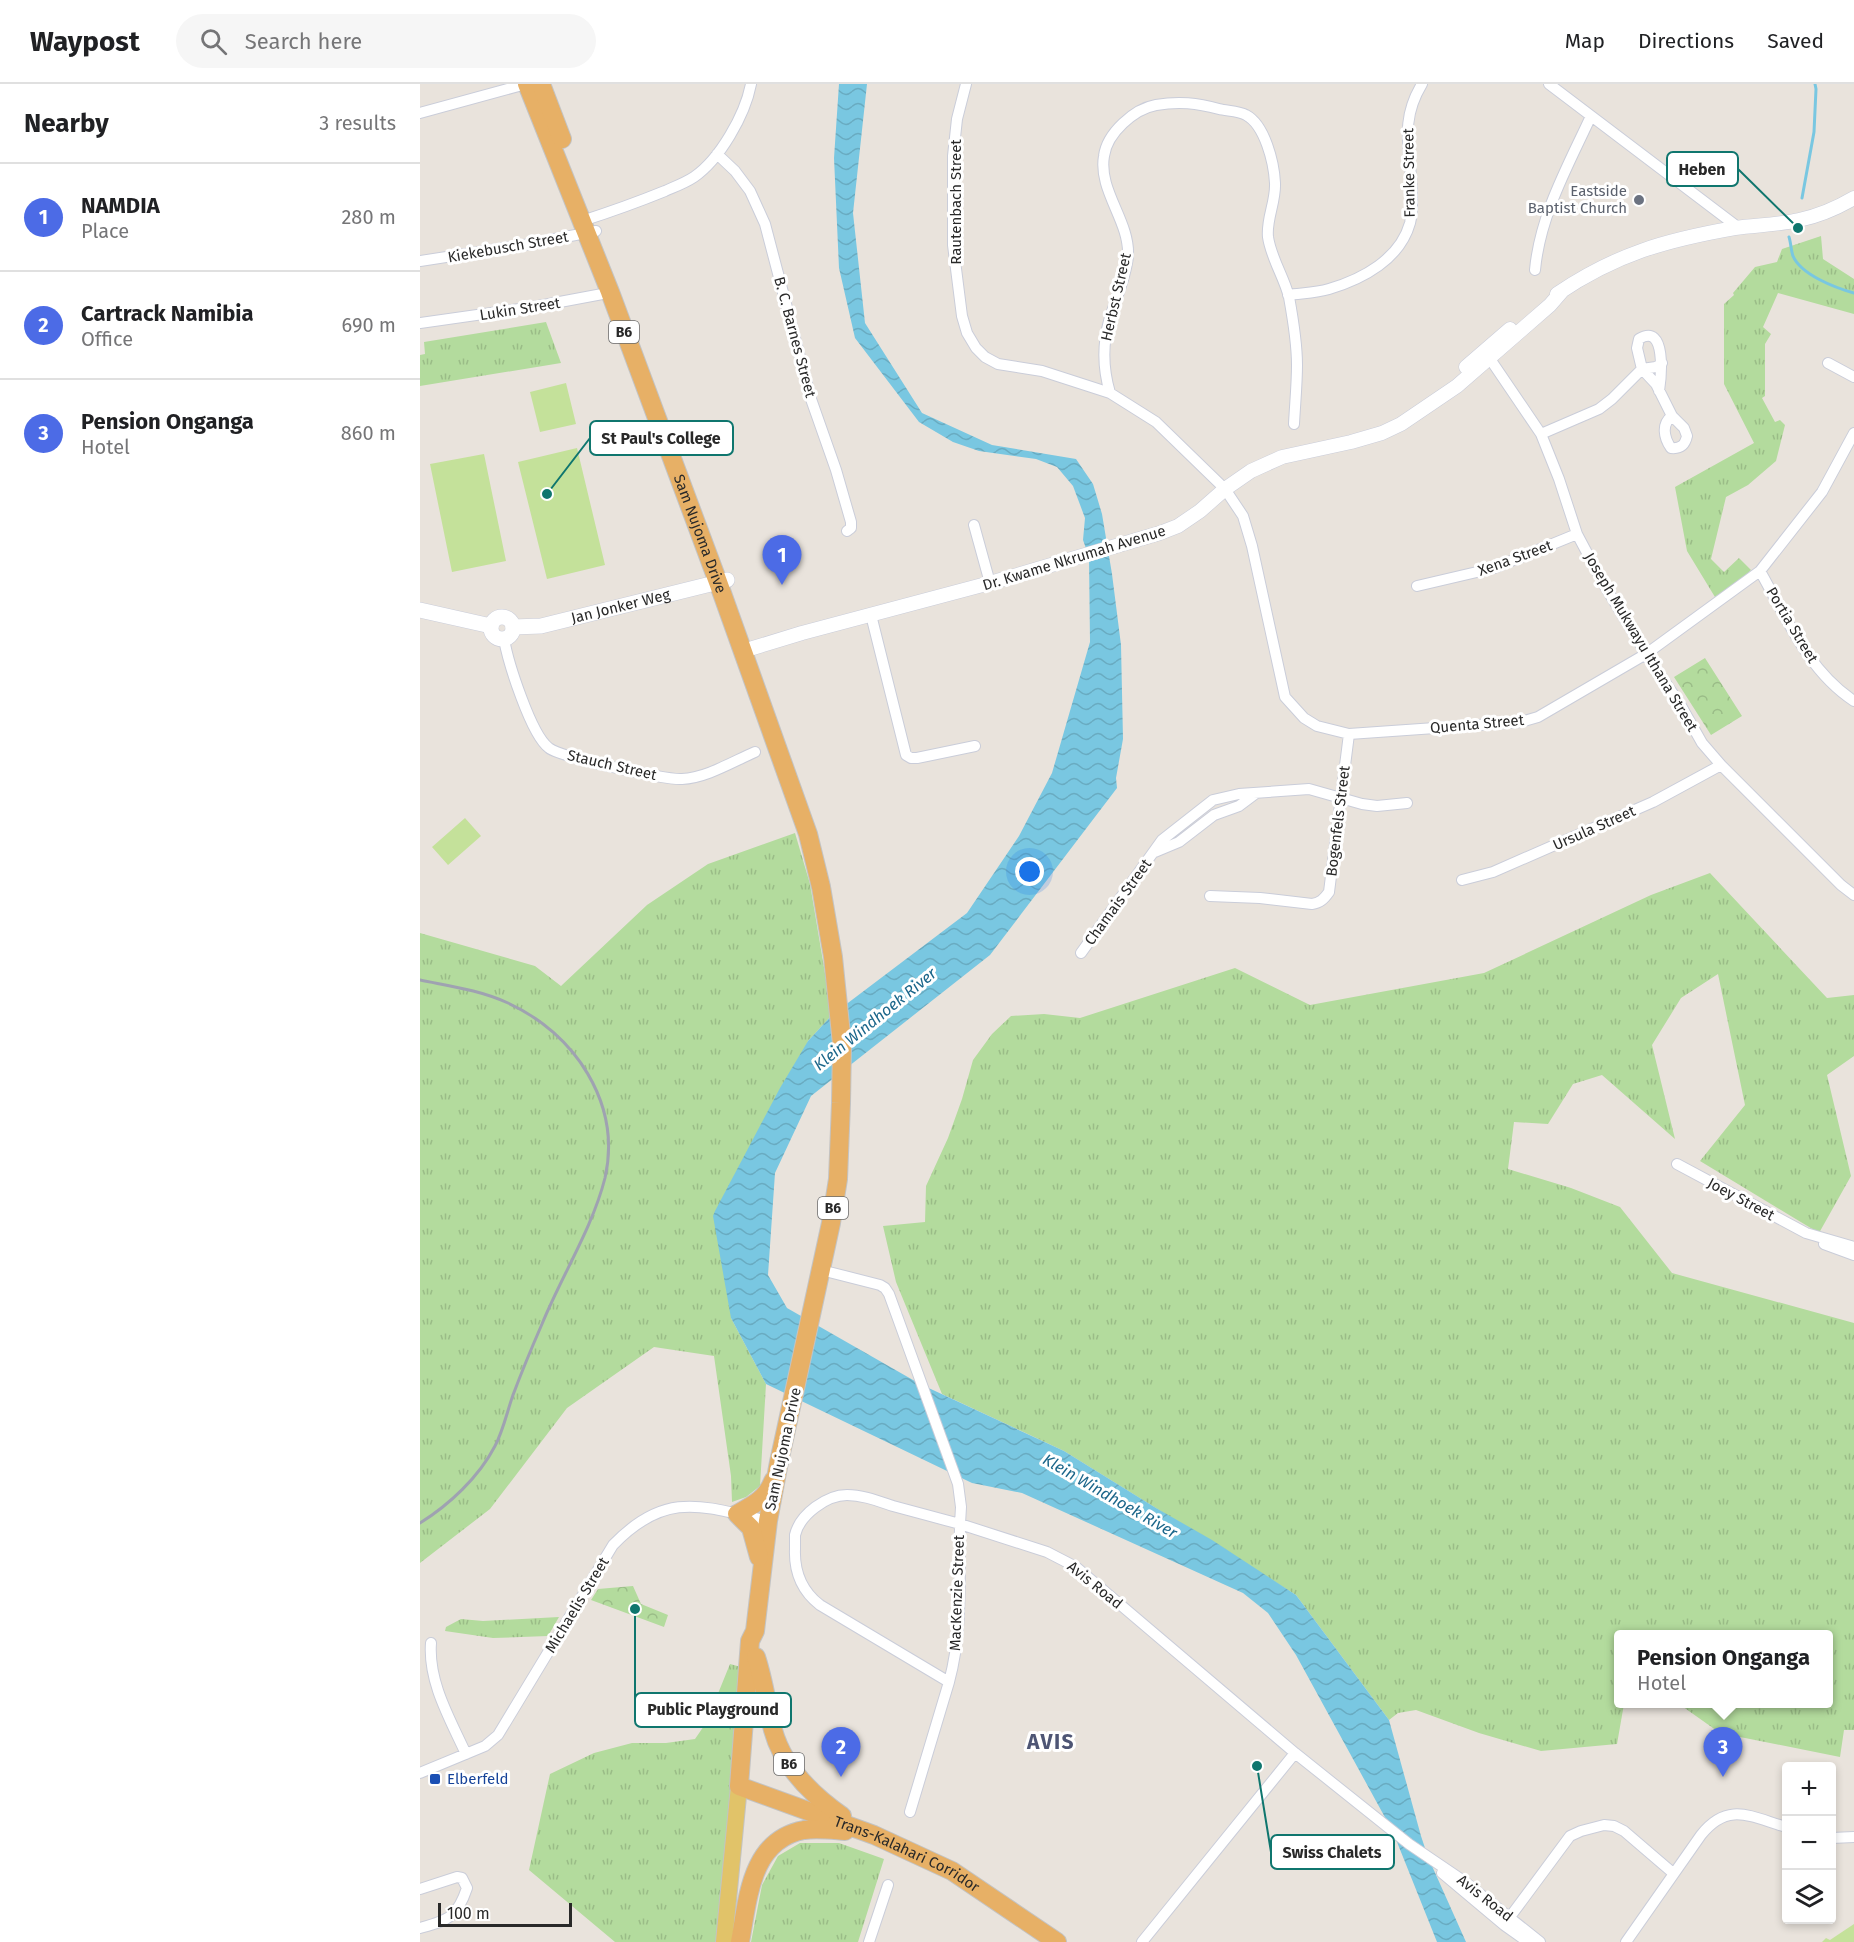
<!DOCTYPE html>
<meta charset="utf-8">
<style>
:root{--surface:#fff;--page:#f6f6f6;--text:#202124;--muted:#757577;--line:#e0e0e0;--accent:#4c6be6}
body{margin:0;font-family:"Fira Sans",sans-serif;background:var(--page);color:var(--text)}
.controls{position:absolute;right:18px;bottom:18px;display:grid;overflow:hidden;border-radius:6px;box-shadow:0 3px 9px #0003}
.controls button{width:54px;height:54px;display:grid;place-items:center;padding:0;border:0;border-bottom:2px solid var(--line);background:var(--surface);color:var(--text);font:30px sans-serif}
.scale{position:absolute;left:18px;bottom:15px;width:134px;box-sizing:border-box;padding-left:6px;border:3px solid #292929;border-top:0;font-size:16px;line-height:21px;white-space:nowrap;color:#292929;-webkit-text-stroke:4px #fff;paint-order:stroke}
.you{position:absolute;left:610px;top:788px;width:21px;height:21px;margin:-15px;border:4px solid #fff;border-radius:50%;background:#1a73e8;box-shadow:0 0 0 9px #1a73e833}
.badge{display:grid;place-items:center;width:39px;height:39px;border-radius:50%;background:var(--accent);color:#fff;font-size:20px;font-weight:700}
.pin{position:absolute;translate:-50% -50px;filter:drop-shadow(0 2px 3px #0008)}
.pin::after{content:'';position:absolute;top:32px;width:21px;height:18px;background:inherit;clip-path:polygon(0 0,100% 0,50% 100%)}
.popup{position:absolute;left:1194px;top:1546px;width:219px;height:78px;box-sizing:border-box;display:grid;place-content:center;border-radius:6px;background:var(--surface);filter:drop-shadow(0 2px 4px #0005);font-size:20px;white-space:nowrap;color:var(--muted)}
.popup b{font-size:22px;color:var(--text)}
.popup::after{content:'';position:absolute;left:50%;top:100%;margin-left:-12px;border:12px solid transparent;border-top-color:var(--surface)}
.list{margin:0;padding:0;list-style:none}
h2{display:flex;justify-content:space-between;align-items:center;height:78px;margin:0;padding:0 24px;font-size:26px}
h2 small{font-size:20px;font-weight:400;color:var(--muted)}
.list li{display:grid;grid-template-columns:39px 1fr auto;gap:18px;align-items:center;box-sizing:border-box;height:108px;padding:0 24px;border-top:2px solid var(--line)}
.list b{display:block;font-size:22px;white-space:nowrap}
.list p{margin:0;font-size:20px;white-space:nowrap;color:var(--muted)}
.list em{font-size:20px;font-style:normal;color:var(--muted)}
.icon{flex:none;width:33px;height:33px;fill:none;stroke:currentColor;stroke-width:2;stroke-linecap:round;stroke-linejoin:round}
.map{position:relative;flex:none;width:1434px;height:1858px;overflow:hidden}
header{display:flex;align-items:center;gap:36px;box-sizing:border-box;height:84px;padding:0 30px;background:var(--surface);border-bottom:2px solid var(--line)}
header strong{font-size:28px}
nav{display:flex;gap:33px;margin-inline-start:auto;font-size:21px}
.search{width:420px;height:54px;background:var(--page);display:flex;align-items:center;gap:15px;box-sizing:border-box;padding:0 21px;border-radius:33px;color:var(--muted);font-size:22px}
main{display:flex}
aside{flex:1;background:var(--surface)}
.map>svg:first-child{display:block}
</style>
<header>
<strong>Waypost</strong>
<div class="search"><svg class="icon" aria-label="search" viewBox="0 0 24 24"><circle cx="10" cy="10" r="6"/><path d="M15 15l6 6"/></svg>Search here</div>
<nav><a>Map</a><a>Directions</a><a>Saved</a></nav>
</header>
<main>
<aside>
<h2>Nearby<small>3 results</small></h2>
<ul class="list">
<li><span class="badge">1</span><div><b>NAMDIA</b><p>Place</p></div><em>280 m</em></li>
<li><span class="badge">2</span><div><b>Cartrack Namibia</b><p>Office</p></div><em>690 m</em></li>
<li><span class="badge">3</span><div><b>Pension Onganga</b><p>Hotel</p></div><em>860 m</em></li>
</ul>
</aside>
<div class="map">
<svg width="1434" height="1858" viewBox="0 0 1434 1858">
<defs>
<pattern id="grass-tufts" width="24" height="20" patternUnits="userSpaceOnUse" patternTransform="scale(1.5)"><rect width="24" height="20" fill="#b3db9d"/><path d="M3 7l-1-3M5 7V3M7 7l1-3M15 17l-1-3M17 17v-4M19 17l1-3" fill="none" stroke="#9abc87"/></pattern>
<pattern id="park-crowns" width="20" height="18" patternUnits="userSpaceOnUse" patternTransform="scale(1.5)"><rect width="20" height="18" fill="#b3db9d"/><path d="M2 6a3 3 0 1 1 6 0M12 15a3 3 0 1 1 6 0" fill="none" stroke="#9abc87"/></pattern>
<pattern id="water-waves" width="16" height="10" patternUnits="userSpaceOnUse" patternTransform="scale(1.5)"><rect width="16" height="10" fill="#79c7e1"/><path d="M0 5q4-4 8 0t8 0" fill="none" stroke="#69abc1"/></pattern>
</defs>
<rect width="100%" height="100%" fill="#e9e3dc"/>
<path fill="url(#grass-tufts)" d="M1401,152L1403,175L1434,195V230L1358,209L1343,243L1351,250L1345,260V312L1342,314L1355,338L1360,336L1365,341L1356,377L1328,401L1306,413L1291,475L1304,488L1319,474L1331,486L1298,518L1267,467L1255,403L1334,359L1304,300V220L1314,211L1313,209L1335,183L1357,178L1362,165Z
M126,238L141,279L0,302V271L5,270L4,258Z
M375,749L390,800L412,931L388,957L311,1234L346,1300L340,1402L326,1413L312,1418L311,1392L294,1272L234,1263L147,1324L70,1425L0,1479V849L115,882L141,902L227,821L288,780Z
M1290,789L1407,914L1434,911V972L1407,991L1431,1092L1399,1149L1280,1077L1325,1021L1298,890L1261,914L1232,961L1255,1055L1182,991L1153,1000L1128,1040L1094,1038L1088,1085L1151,1104L1200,1123L1252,1189L1434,1239V1646H1424L1420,1673L1300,1649L1259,1620H1408V1550H1198V1620H1204L1197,1660L1121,1667L1059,1649L996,1626L978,1629L969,1636L876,1511L644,1367L522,1310L476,1198L463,1142L505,1138L506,1102L528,1054L542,1015L553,976L572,950L591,932L624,930L660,934L815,884L890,921L1064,889L1231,811Z
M139,1533L128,1552L73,1554L25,1547L26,1543L41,1535L63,1537Z
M310,1580L321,1583L298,1858H195L109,1786L130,1690L174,1669L212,1659H246L275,1655L286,1639Z
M380,1759H419L464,1775L438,1858H331L342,1801L358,1772Z"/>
<path fill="url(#park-crowns)" d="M1285,574L1322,632L1291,651L1254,593Z
M213,1502L221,1520L248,1531L244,1543L171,1516L178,1505Z"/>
<path fill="#c4e19a" d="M146,299L156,340L120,348L110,308Z
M157,364L185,481L127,495L98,378Z
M64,370L86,477L32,488L10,380Z
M45,734L61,752L28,781L12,763Z
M1434,1840V1858H1402L1406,1854L1410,1856Z"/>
<path fill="url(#water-waves)" d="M419,0H447L433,129L445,239L502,329L572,361L656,375L673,400L682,430L692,490L701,561L703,655L696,694L697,704L570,871L391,1012L355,1089L348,1191L367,1224L500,1300L644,1367L736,1424L792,1456L876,1511L969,1636L1001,1752L1008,1773L1046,1858H1017L973,1748L876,1571L848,1529L823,1509L602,1409L552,1399L346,1300L311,1234L293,1132L295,1127L360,1004L388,957L412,931L547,829L599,752L632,689L670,558L669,473L663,456L665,434L653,402L637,383L616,375L559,367L533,358L499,338L435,254L419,184L414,74Z"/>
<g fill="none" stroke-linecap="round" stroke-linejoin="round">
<path stroke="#79c7e1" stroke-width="3" d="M1382,114L1394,48L1396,5L1395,0
M1369,153C1371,159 1371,167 1373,172C1381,191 1416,204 1434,209"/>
<g stroke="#cacdd9" stroke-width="12">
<path id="minor" d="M546,0L537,35L533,72V161L542,232L547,249L556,264L565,273L578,280L622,287L690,309L736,338L805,405L823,432L832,462L865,613L884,634L897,642L929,650L1101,638L1118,633L1226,570L1340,487L1402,408L1434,349
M1129,0L1319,144
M0,29L106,0
M297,70L315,87L330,107L345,140L391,315L416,386L431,438V444L427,447
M162,137C190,128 218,118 245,107C254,103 265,99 274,93C300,75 325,31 331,0
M0,177L104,161L176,147
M1115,186C1120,131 1148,82 1171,32
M868,211C881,209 896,209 909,205C943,195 980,175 990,139C993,127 992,105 991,93C988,57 982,33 1002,0
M0,239L113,223L193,208
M1066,269L1121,350L1139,395L1157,450L1183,499L1226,570L1260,620L1282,659L1301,681L1421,801L1434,811
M1408,279L1434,293
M1239,307C1241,294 1247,238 1219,255L1217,264L1222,285L1236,300L1252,332L1264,344L1267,352C1265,361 1261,365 1251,364C1244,354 1241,340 1252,332
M690,309C683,285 682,262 689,237C695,216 706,195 708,172C710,137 678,107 684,72C687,49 714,25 736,21C759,17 777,19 799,25C807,27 819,27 826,31C845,41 854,79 855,99C856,118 846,135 848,153C851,174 864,193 869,213C873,235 877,258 877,281C877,300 875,320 874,340
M1121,350L1179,325L1192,315L1222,285L1236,283L1242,279
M554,441L570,499
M1340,487C1366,533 1388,587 1434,617
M997,502L1074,484L1157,450
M451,531L486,671L491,674H497L555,662
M84,555C88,578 111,651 129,664C140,673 246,696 262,695C286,694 312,678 335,668
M735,768L759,758L794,731L819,722L835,710
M1042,796L1073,788L1233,718L1301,681
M790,812L840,814L892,820C900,819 904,815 909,808L929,650
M661,869L742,756L793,716L819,710L889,705L942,720L957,722L987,719
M1257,1080L1386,1149L1434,1163
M1404,1160L1434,1171
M401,1186L460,1201L465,1204L469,1210L538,1400L541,1423L540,1440L627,1468L656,1483L875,1669L989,1760L1045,1798L1120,1858
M11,1559C8,1598 30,1635 46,1670
M0,1689L65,1662L78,1651L193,1461C246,1406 282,1422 348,1437
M490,1728L529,1598C543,1547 539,1492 540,1440C518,1434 495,1428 473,1422C458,1417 443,1411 427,1411C407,1411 380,1430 375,1451C375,1455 375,1461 375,1465C374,1489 382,1507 400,1521L529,1598
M1412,1754L1434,1753
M1022,1789L1084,1841L1108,1858
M0,1805L37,1793L42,1794L47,1804C37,1834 28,1836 0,1844
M1084,1841L1150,1752L1161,1747L1184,1741L1194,1742L1204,1747L1253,1789
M449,1858L468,1801
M722,1858L875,1669
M1206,1858L1281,1751C1308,1717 1331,1733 1366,1743"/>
</g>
<g stroke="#cacdd9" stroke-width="15">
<path id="tertiary" d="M1137,210C1196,170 1246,156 1315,144C1336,141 1358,141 1379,136C1398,132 1417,124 1434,114
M1046,283L1090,245
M323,567L382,549L570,499L740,449L758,442L780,427L805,405L831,387L862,373L931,358L962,349L981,340L1037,302L1130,221L1143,206"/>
</g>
<g stroke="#cacdd9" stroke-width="16">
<g id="secondary">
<path d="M0,526L71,542"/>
<circle cx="82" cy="544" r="11"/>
<path id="s1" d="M93,543L121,542L307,496"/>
</g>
</g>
<g stroke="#c3c3c3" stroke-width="18">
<path id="primary" d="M304,1858L319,1702"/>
</g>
<g stroke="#c3c3c3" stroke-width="20">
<g id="trunk">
<path id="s2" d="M107,0L190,208L298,498L388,750L401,803L413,873L422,960L421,1019L418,1095L411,1139L359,1378L348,1437L335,1547L330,1557L319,1702L454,1751L532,1787L637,1858"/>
<path d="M121,0L142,55"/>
<path d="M339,1473L331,1444L317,1430C333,1421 346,1415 353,1397"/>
<path d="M336,1573C344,1597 347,1622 353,1646C363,1683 392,1711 422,1732"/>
<path d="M320,1858C328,1816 330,1756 384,1746C398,1744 412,1746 425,1747"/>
</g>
</g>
<use href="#minor" stroke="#fff" stroke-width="10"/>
<use href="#tertiary" stroke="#fff" stroke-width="14"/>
<use href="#secondary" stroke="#fff" stroke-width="15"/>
<use href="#primary" stroke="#e1c369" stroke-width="16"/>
<use href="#trunk" stroke="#e7b066" stroke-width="18"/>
<path stroke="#9fa2b1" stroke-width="3" d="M0,896C29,902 60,906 88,919C154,949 202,1019 185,1094C172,1145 142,1191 122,1240C112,1263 102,1287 93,1311C87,1328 83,1347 75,1362C59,1393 29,1421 0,1439"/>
</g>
<circle fill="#6b7280" stroke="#fff" stroke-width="2" cx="1219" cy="116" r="6"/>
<rect fill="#1a4fb4" stroke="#fff" stroke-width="2" x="9" y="1689" width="12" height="12" rx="3"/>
<g text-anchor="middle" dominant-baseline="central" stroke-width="6" stroke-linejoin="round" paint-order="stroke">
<g fill="#fff" stroke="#696969" stroke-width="1.5">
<rect x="189" y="237" width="30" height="22" rx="4.5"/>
<rect x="398" y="1113" width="30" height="22" rx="4.5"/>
<rect x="354" y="1669" width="30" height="22" rx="4.5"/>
</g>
<g font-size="14" font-weight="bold" fill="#292929">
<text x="204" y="248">B6</text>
<text x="413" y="1124">B6</text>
<text x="369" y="1680">B6</text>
</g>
<g font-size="15" fill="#292929" stroke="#fff">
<text transform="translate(989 89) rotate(-91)">Franke Street</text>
<text transform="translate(536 118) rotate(-90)">Rautenbach Street</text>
<text transform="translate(88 163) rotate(-10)">Kiekebusch Street</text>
<text transform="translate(696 213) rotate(-77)">Herbst Street</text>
<text transform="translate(100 225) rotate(-9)">Lukin Street</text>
<text transform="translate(375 253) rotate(75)">B. C. Barnes Street</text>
<text stroke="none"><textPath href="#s2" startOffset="482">Sam Nujoma Drive</textPath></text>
<text transform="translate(654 474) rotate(-17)">Dr. Kwame Nkrumah Avenue</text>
<text transform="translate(1095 474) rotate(-20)">Xena Street</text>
<text stroke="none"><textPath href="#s1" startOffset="110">Jan Jonker Weg</textPath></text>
<text transform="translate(1372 541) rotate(59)">Portia Street</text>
<text transform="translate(1221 558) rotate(59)">Joseph Mukwayu Ithana Street</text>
<text transform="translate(1057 640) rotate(-5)">Quenta Street</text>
<text transform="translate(192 681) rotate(13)">Stauch Street</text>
<text transform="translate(918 737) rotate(-83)">Bogenfels Street</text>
<text transform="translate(1174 744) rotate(-24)">Ursula Street</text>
<text transform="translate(698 818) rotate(-54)">Chamais Street</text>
<text transform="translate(1321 1115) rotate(28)">Joey Street</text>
<text transform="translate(363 1365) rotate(-78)">Sam Nujoma Drive</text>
<text transform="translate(675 1501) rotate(39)">Avis Road</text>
<text transform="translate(537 1509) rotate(-88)">MacKenzie Street</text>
<text transform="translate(157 1521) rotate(-59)">Michaelis Street</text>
<text stroke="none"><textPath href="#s2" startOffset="1947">Trans-Kalahari Corridor</textPath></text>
<text transform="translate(1065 1814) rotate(38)">Avis Road</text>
</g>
<g font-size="15" fill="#5b616d" stroke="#fff" text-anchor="end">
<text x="1207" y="107">Eastside<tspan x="1207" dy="17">Baptist Church</tspan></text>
</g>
<g font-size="15" fill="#164399" stroke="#fff" text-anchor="start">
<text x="27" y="1695">Elberfeld</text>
</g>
<g font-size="16" font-style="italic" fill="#1b668a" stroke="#fff">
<text transform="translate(455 935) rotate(-39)">Klein Windhoek River</text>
<text transform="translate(690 1412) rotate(30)">Klein Windhoek River</text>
</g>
<g font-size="21" font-weight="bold" letter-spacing="1.5" fill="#4e5574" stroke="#fff">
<text x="631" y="1658">AVIS</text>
</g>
</g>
<path fill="none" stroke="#0f766e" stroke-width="2" d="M1378 144L1318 85M127 410L170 354M215 1525L215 1626M837 1682L851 1768"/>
<g fill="#0f766e" stroke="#fff" stroke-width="2">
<circle cx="1378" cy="144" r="6"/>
<circle cx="127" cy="410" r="6"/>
<circle cx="215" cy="1525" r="6"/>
<circle cx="837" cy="1682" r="6"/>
</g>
<g fill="#fff" stroke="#0f766e" stroke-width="2">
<rect x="1247" y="68" width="71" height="34" rx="6"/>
<rect x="170" y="337" width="143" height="34" rx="6"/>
<rect x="215" y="1609" width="156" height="34" rx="6"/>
<rect x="851" y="1751" width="123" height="34" rx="6"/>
</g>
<g font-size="16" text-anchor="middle" font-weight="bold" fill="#292929">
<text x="1282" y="91">Heben</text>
<text x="241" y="360">St Paul's College</text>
<text x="293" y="1631">Public Playground</text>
<text x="912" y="1774">Swiss Chalets</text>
</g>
</svg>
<div class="controls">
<button>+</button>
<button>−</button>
<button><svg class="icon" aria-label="layers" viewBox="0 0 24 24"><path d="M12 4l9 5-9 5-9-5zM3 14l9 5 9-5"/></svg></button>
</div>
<div class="scale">100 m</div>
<div class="you"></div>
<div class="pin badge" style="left:362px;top:501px">1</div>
<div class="pin badge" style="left:421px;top:1693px">2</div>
<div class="pin badge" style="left:1303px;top:1693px">3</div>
<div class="popup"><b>Pension Onganga</b>Hotel</div>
</div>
</main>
